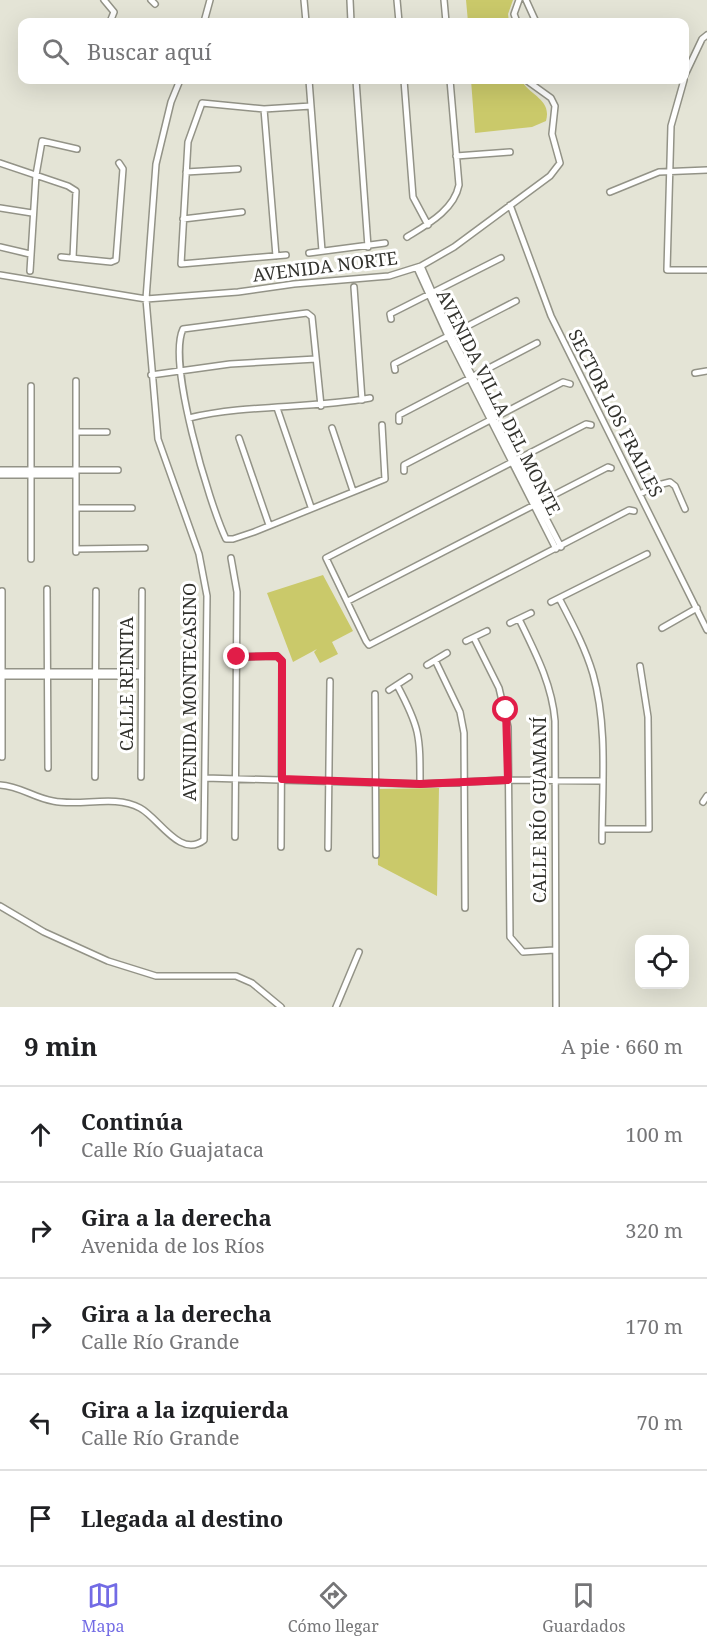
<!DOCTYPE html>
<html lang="es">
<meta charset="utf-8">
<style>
:root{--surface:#fff;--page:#f2f2f2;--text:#202124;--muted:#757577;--line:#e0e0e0;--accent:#726be5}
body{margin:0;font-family:"Noto Serif",serif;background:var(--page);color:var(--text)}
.controls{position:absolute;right:18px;bottom:18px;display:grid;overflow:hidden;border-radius:12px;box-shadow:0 6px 24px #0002}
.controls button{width:54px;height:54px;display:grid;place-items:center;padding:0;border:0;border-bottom:2px solid var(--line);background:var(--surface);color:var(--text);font:30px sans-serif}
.stop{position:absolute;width:18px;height:18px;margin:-14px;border:4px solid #e11d48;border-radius:50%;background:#fff}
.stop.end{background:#e11d48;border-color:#fff;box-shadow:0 2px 6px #0008}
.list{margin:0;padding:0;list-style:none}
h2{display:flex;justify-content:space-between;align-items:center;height:78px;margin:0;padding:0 24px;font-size:26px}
h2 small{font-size:20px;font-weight:400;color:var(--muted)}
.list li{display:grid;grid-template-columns:39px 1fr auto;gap:18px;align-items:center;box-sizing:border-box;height:96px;padding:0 24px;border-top:2px solid var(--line)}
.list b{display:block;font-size:22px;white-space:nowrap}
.list p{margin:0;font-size:20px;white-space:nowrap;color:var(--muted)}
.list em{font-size:20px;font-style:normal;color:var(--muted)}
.icon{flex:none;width:33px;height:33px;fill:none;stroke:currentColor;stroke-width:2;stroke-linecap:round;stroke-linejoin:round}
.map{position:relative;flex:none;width:707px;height:1007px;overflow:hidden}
.search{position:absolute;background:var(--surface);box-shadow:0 6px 24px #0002;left:18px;right:18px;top:18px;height:66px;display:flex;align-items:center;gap:15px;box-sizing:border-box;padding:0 21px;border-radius:12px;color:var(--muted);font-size:22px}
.sheet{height:558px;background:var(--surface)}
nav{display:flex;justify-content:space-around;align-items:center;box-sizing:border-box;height:84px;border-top:2px solid var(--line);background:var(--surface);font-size:16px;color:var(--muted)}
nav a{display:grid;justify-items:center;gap:3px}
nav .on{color:var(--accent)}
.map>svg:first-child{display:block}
</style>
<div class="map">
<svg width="707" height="1007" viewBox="0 0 707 1007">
<rect width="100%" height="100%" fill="#e4e4d6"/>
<path fill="#cac96a" d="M466,0H513L508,14L509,22H468Z
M471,80H521C530,96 552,99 546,121L532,127L475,133Z
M323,575L353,631L332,642L338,654L320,663L314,652L317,649L293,662L267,593Z
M439,788L437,896L378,865L377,789Z"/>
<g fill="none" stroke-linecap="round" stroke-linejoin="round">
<g stroke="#939387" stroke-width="8">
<path id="minor" d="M104,0L114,12L110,22
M151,0L155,4
M304,0L306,22
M350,0L351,22
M397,0L399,22
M444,0L446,22
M526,0L536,22
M204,22L210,0
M517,22L514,14L519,0
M684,77L702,39L707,35
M309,80L322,251
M356,80L368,247
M404,80L413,197L428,225
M684,80L671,126L667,270H707
M264,109L276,256
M456,156L510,152
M0,163L68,186L76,191L73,258
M186,172L238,169
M610,192L659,172L707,170
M510,205L551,316L707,630
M0,208L32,213
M183,219L242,212
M407,237C428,224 454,210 459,185L450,80
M0,247L30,254
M309,253L385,243
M286,255L181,264L188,142L202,103L264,109L311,106
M61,257L111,262L116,260L123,169L119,163
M421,266L451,335L561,547
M417,268L448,336L556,549
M30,271L36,175L42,141L77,149
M0,275L146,299L238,292L294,284L389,276L421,266L454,247L550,176L560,163L552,134L555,106L551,98L526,80
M354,287L362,400
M391,319L390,314L501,258
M395,370L394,364L516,301
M695,373L707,371
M151,375L230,364L316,359
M321,406L312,317L307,313L183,329C167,363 209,503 226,539H233L254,532L385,479L382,425
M277,408L311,507
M189,418C248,404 310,409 370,398
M399,421V415L537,343
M591,425L586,424L326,558L366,641L369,645L629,510L634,511
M332,428L353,491
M76,432H107
M239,438L269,525
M0,470H118
M404,471V465L563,382L570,384
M0,475H76
M640,494L658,485L670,482L675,486L685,509
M76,508H132
M76,549L145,548
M76,552V381
M231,558L237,592L235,837
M31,559V386
M47,589L48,768
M2,591V757
M559,598C572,623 585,647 593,674C608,727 602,787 602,841
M348,601L608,467L611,468
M551,602L647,554
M519,619C535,652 552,684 555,721L556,1007
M510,623L531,613
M662,628L697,608
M474,638L499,688L508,727L510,937L523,952L554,950
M466,641L487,631
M237,657L277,656L282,661L281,847
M435,660L460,712L464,733L465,908
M427,665L447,653
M0,672H141
M2,676H141
M397,685C420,728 420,735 420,784
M389,690L409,677
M375,694L376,855
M95,777L96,591
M141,777L142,591
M205,778L420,784L508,780L602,781
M0,785C20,786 34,798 53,801C81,807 114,794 140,808C159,818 180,859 204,840L207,596L199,554L158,439L146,299L156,164L171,102L180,80
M703,802L707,796
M602,829H649L648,717L640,666
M328,848L330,681
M0,906L44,932L108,961L156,976H236L252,983L281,1007
M336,1007L359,952"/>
</g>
<use href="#minor" stroke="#fff" stroke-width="5"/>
</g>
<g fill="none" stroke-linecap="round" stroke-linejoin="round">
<path stroke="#e11d48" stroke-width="8" d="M237,657L277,656L282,661V779L420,784L508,780L506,710"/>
</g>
<g text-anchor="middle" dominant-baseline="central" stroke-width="6" stroke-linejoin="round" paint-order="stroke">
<g font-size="18" fill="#33332e" stroke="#fff">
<text transform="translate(325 266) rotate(-7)">AVENIDA NORTE</text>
<text transform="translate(499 402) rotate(63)">AVENIDA VILLA DEL MONTE</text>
<text transform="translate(616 413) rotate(63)">SECTOR LOS FRAILES</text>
<text transform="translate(126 684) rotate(-90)">CALLE REINITA</text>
<text transform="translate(189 692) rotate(-90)">AVENIDA MONTECASINO</text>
<text transform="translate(539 810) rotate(-90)">CALLE RÍO GUAMANÍ</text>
</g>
</g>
</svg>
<div class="controls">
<button><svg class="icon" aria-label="locate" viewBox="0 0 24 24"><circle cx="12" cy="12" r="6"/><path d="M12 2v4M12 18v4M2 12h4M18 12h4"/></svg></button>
</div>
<div class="stop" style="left:506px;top:710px"></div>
<div class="stop end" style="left:237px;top:657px"></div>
<div class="search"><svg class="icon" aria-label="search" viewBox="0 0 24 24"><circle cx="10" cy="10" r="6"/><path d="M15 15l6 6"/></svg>Buscar aquí</div>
</div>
<section class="sheet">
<h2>9 min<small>A pie · 660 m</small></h2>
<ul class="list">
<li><svg class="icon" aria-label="ahead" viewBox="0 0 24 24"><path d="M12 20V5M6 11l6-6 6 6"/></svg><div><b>Continúa</b><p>Calle Río Guajataca</p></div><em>100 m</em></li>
<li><svg class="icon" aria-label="right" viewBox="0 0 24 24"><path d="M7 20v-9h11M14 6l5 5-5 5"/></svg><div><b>Gira a la derecha</b><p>Avenida de los Ríos</p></div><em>320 m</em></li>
<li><svg class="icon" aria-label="right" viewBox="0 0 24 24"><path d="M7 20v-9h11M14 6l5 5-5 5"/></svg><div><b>Gira a la derecha</b><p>Calle Río Grande</p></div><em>170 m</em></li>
<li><svg class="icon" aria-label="left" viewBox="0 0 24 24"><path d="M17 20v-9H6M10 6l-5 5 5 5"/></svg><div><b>Gira a la izquierda</b><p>Calle Río Grande</p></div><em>70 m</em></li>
<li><svg class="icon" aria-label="arrive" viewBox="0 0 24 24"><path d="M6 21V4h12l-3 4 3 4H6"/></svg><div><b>Llegada al destino</b></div></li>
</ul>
</section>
<nav>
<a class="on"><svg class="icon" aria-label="map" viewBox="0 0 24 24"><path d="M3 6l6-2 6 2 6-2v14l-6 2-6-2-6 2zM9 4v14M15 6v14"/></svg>Mapa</a>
<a><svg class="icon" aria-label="directions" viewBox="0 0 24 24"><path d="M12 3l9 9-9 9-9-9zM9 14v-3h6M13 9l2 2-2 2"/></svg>Cómo llegar</a>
<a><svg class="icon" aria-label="saved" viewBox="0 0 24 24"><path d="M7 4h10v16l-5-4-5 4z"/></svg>Guardados</a>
</nav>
